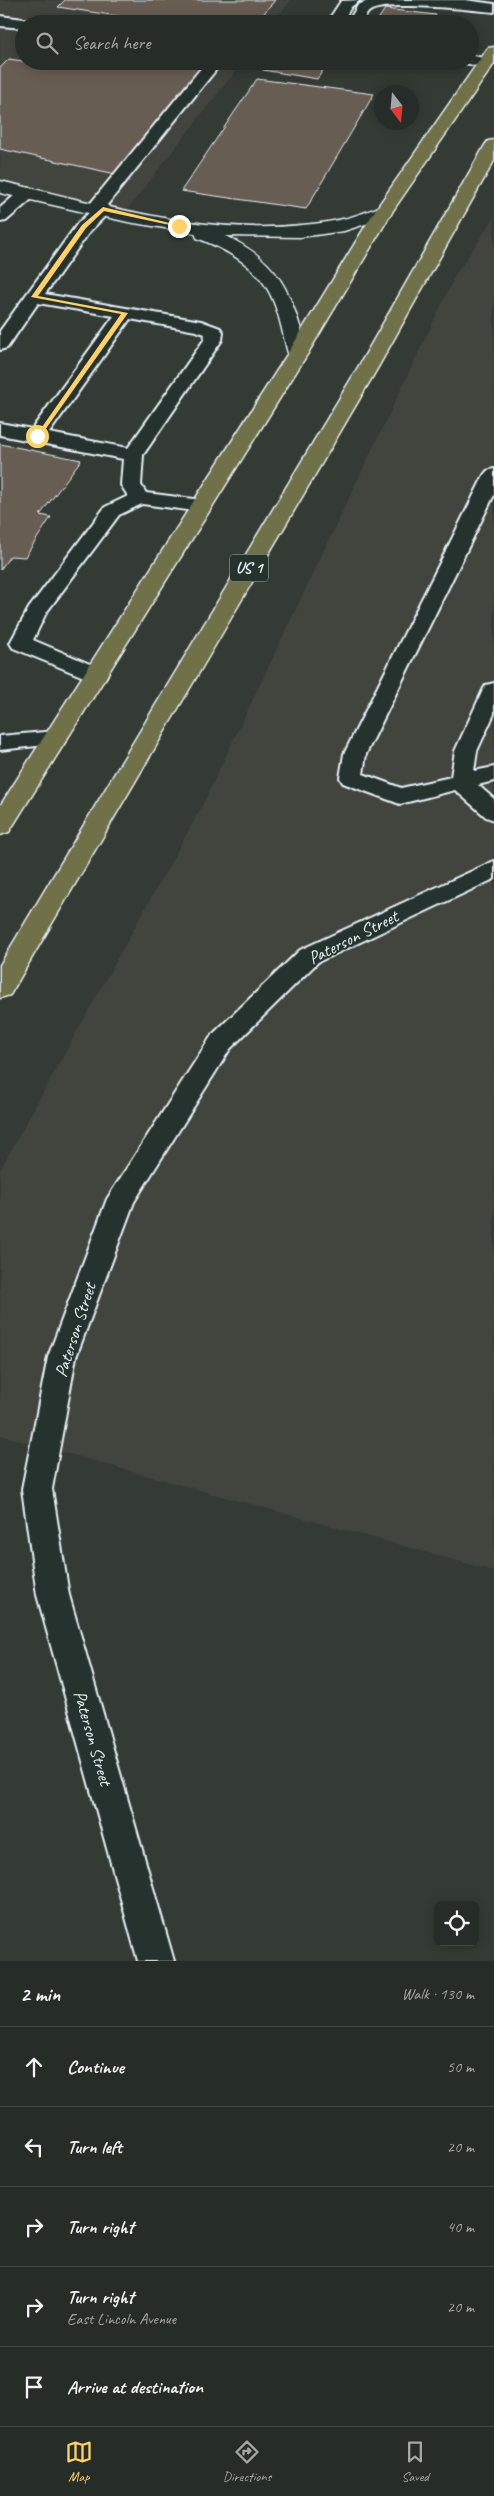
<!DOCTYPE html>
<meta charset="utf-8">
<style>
:root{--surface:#262c27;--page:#323833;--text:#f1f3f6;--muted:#a4a7a7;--line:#424844;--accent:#ffd166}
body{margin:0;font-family:Caveat,sans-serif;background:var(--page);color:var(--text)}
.controls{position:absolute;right:15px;bottom:15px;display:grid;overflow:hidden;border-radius:8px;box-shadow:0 2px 12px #0003}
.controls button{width:45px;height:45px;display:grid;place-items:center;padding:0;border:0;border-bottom:1px solid var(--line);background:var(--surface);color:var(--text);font:25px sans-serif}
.compass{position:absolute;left:374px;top:85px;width:45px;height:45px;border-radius:50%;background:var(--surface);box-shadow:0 2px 12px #0003;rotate:164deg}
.stop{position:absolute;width:15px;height:15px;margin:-11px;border:4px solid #ffd166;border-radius:50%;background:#fff}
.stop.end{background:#ffd166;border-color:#fff;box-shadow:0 1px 5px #0008}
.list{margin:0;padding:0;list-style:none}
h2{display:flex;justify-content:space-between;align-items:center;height:65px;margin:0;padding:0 20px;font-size:21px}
h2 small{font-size:16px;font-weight:400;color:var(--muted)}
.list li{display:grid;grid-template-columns:32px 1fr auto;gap:15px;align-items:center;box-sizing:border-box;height:80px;padding:0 20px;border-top:1px solid var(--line)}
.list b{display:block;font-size:19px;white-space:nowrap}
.list p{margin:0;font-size:16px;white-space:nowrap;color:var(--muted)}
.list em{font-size:16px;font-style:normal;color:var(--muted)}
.icon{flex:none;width:28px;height:28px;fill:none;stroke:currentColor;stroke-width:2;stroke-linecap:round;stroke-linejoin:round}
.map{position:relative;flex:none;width:494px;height:1961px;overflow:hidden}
.search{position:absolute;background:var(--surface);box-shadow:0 2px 12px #0003;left:15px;right:15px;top:15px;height:55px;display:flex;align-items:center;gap:12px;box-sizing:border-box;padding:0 18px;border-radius:28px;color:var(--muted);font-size:19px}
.sheet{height:465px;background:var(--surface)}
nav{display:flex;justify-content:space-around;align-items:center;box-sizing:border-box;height:70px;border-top:1px solid var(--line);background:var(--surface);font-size:14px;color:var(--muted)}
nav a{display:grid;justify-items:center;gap:2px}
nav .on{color:var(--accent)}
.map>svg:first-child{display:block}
</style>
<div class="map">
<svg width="494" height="1961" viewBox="0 0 494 1961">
<rect width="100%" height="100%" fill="#333b34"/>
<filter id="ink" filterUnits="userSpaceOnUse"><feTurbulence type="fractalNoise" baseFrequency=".02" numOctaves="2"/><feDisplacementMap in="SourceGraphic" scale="10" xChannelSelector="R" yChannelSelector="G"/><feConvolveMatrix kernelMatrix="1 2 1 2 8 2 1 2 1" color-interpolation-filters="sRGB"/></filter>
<g filter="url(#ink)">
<path fill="#43453d" d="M0,0H291L272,24H24V61H243L119,220L0,193Z
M494,218V1571L0,1435V1170L201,808L456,274Z"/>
<path fill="#675d52" stroke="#e8f1f8" d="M65,0H275L255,24H170L58,7Z
M385,9L436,15L431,24H375Z
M9,59L57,66L61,61H166L201,67L116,174L0,149V68Z
M270,61H336L329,62L317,79L263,70Z
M257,79L374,94L306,209L181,191Z
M0,444L81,460L40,515L51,517L25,557L10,556L0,570Z"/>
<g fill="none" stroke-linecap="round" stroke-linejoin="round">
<g stroke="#e8f1f8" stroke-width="4">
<path id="lane" d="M360,0L351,7L341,24H326L341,1Z
M370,0H465L494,4V12C472,10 386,0 370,11C366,13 364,20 362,24H347L358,5Z
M0,16L24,19L31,24H24V28L0,26Z
M470,55L491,60L494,63L486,68L465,63L463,61H470Z
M207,61H223L107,205L112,209L90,231L45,294L201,321L220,328L223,332L222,340L143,455L141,485L146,493L202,500L209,502L212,506L209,510L202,512L142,504L119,515L46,613L33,640L104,670L107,675L104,680L96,682L13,648L10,643L29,608L105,507L128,496L121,485L123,459L0,435V423L32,429L114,316L38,303L7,348L0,350V331L78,223L90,212L88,208L90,204ZM130,319L196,331L205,334L204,340L128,448L49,433Z
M28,188L34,189L36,193L34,197L6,221L0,222V208L22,189Z
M494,469V495L366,754L363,774L401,788L451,777L455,751L483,690L486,685L494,683V714L477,751L474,771L494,767V781L478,785L494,799V820L486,817L455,790L400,804L343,783L340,778L344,754L484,475L487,471Z
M56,731L64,733L67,738L64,743L0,750V736Z
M494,861V879L318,962L230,1049L134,1202L76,1357L52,1489L69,1595L174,1961H138L37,1595L22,1489L48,1357L107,1199L212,1035L300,950Z"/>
</g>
<g stroke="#e8f1f8" stroke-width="3">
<path id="street" d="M0,181C97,203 201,236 302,225C316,224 330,222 343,219C357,216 370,210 383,206L390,208L392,212L390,216L344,231L301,237L226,236C284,264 291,296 308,353L305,357L298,359L291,357L288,353C282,332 279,309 268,290C254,264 223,248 197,238L195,233L128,222L0,193Z"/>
</g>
<g stroke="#e8f1f8" stroke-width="3">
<path id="highway" d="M494,47V64L392,212L308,353L9,832L0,835V806L288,353L374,212L488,48Z
M494,140V161L377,369L10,995L0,998V965L357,369L485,145L488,141Z"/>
</g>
<use href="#lane" fill="#26332d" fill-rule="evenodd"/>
<use href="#street" fill="#26332d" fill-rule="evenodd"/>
<use href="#highway" fill="#6f704a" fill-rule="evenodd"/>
</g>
</g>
<path fill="#ffd166" d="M103,207L182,226L179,227L104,211L86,228L38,296L128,313L40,437H35L121,314L31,297L82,225Z"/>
<g text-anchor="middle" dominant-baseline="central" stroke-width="4" stroke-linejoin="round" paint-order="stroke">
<rect fill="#26332d" stroke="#aeb8bb" stroke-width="1" x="230" y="554.5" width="38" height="27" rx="4"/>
<g font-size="16" font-weight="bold" fill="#e8f1f8">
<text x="249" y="568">US 1</text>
</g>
<g font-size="18" fill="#e8f1f8" stroke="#26332d">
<text transform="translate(353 937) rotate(-27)">Paterson Street</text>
<text transform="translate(75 1330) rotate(-72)">Paterson Street</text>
<text transform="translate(93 1738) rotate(74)">Paterson Street</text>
</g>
</g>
</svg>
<div class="controls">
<button><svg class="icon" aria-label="locate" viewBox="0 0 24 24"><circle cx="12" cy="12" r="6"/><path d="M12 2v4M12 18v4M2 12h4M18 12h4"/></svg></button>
</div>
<svg class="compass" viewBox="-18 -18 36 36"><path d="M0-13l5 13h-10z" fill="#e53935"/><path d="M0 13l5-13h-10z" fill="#a4a7a7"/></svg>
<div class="stop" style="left:37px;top:436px"></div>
<div class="stop end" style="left:179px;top:226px"></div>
<div class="search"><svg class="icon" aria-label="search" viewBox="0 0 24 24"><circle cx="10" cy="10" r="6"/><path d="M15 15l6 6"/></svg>Search here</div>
</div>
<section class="sheet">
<h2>2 min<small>Walk · 130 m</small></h2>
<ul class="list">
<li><svg class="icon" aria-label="ahead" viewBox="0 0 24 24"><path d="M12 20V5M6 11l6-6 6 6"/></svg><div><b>Continue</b></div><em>50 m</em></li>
<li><svg class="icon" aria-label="left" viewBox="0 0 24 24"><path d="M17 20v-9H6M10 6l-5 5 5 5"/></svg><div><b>Turn left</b></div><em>20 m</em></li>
<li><svg class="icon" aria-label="right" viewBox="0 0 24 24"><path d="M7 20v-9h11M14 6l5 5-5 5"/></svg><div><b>Turn right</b></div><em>40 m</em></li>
<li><svg class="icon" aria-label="right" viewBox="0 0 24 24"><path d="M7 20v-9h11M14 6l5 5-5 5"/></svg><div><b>Turn right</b><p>East Lincoln Avenue</p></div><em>20 m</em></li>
<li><svg class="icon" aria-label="arrive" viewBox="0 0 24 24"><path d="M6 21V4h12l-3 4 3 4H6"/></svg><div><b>Arrive at destination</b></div></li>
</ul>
</section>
<nav>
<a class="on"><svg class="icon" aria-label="map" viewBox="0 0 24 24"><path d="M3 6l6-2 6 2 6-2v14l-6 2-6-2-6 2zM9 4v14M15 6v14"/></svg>Map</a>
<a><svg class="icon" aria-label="directions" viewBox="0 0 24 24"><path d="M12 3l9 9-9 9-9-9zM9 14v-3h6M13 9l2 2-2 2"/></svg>Directions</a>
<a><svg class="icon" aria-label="saved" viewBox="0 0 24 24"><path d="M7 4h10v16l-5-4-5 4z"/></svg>Saved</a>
</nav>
